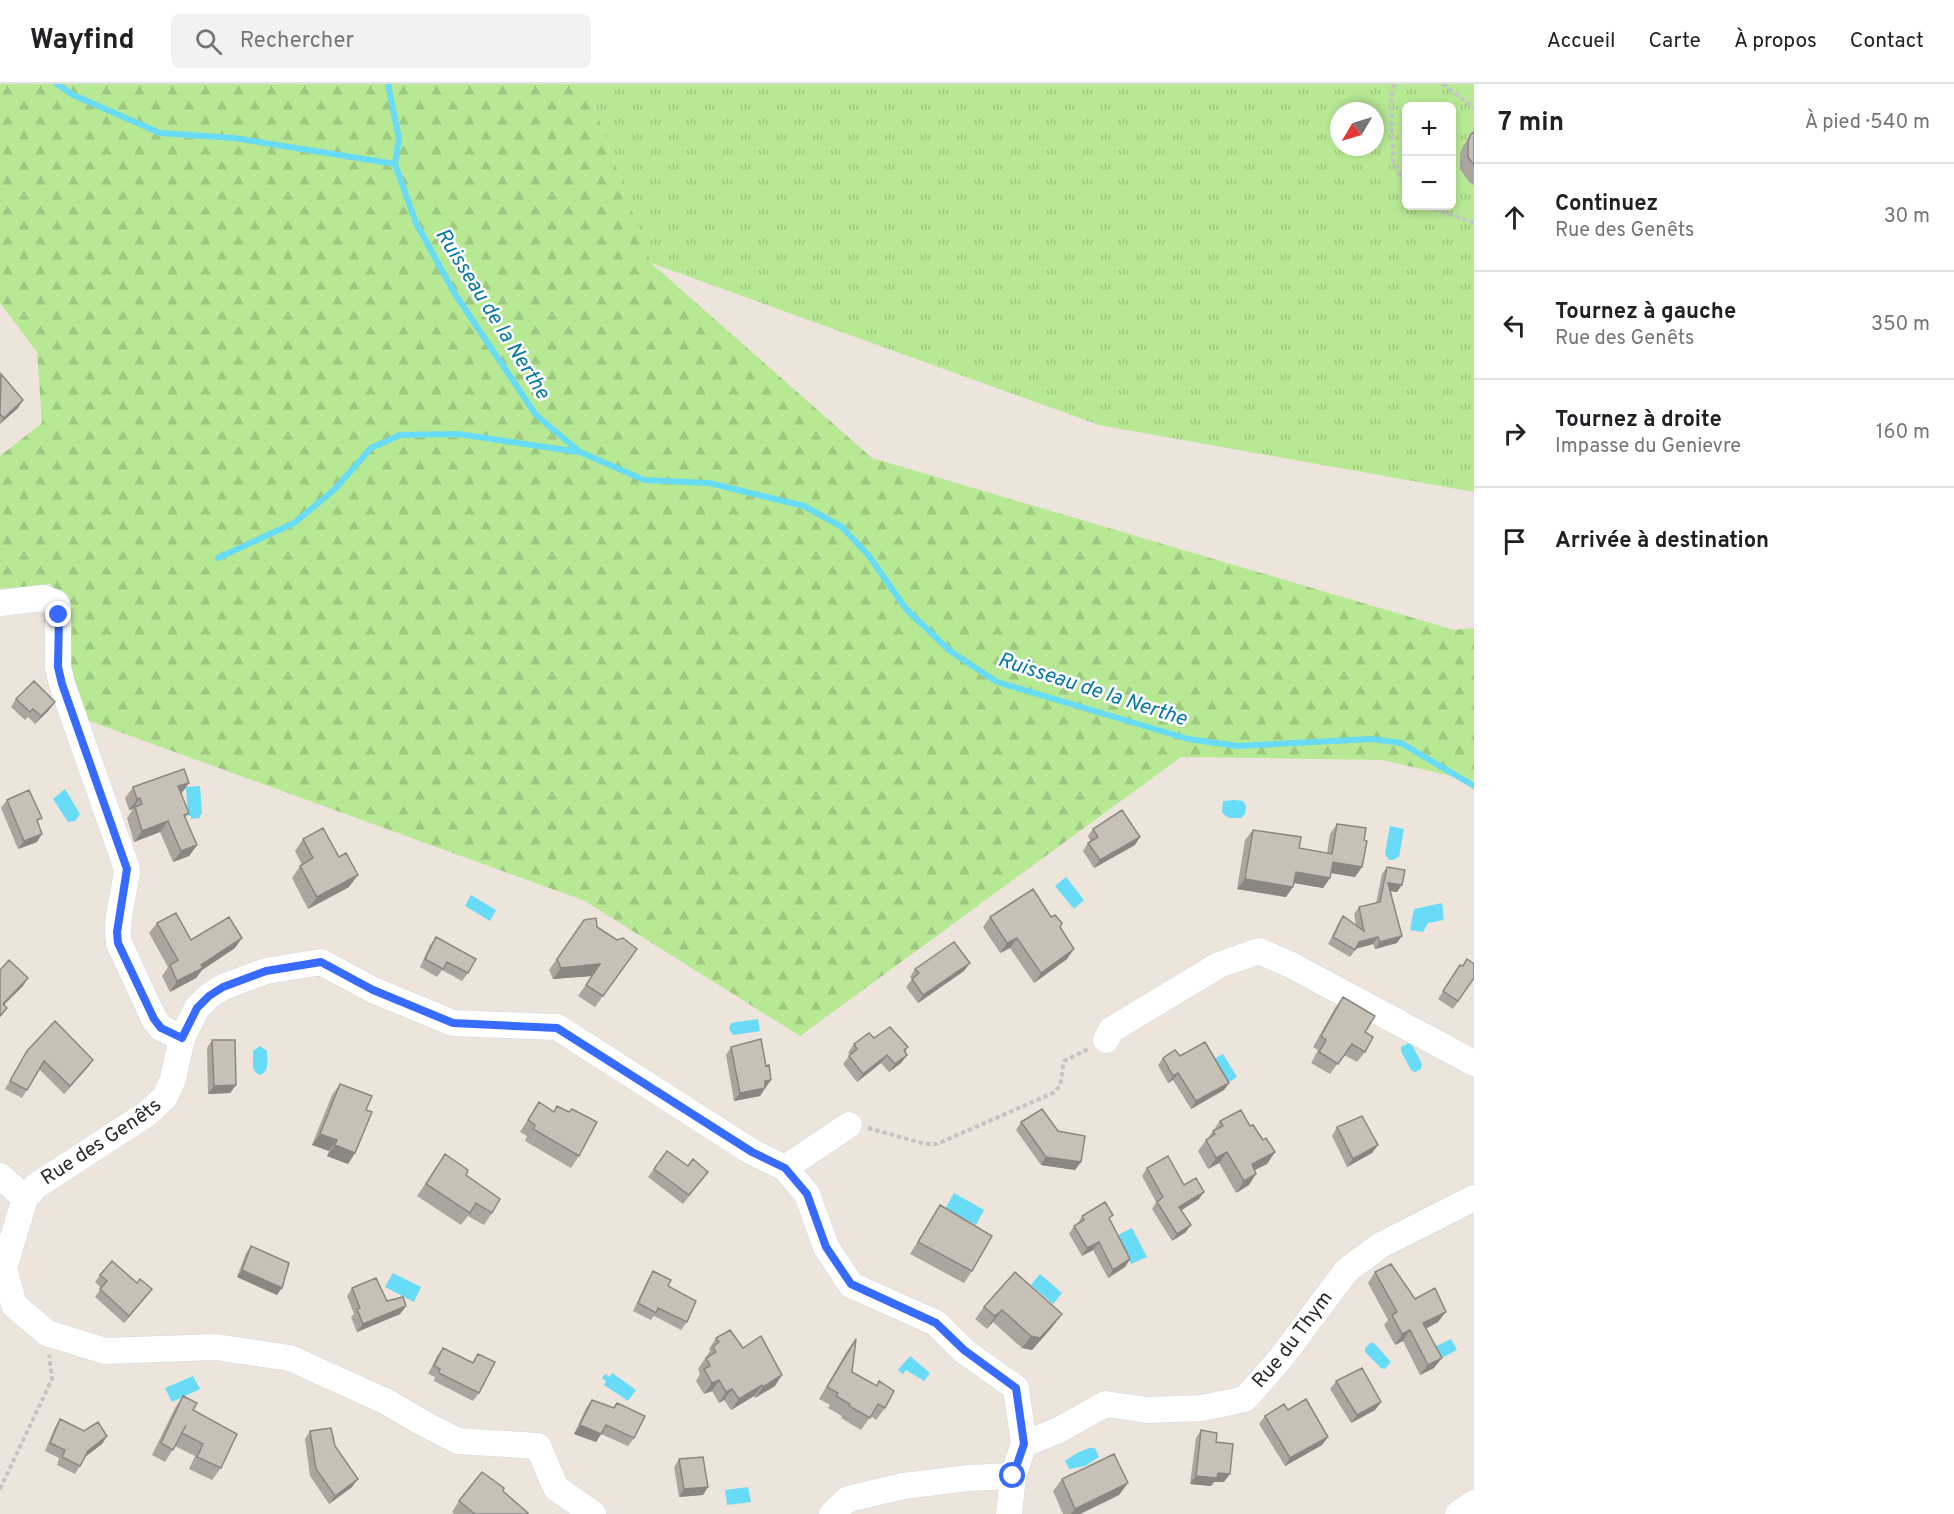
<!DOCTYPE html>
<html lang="fr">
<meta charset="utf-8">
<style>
:root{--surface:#fff;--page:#f2f2f2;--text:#202124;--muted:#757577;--line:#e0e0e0}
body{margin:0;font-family:Overpass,sans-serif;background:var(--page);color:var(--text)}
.controls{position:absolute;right:18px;top:18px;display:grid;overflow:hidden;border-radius:9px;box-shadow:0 3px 9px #0003}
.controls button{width:54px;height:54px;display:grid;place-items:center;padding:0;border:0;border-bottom:2px solid var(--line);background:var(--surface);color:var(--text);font:30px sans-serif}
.compass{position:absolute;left:1330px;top:18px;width:54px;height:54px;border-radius:50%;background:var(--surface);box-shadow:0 3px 9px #0003;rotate:232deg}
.stop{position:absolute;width:18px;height:18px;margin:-14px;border:4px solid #376bff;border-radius:50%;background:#fff}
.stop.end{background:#376bff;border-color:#fff;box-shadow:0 2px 6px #0008}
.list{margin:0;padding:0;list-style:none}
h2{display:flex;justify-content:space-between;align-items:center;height:78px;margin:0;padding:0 24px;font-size:26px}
h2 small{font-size:20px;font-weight:400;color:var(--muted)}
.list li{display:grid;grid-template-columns:39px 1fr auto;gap:18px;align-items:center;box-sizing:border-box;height:108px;padding:0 24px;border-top:2px solid var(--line)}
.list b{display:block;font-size:22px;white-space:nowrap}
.list p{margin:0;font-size:20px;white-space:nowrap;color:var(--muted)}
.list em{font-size:20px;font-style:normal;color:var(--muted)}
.icon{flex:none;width:33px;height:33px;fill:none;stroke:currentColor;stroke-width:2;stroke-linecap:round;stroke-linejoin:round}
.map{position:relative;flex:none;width:1474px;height:1430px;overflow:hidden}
header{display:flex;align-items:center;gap:36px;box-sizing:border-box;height:84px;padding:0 30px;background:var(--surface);border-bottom:2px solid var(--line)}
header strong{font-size:28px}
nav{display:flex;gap:33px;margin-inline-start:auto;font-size:21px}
.search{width:420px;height:54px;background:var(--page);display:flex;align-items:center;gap:15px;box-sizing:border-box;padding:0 21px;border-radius:9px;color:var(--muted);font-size:22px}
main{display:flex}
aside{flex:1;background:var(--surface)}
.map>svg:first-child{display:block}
</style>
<header>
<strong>Wayfind</strong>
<div class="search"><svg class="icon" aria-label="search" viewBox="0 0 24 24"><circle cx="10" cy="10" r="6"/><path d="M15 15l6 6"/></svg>Rechercher</div>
<nav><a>Accueil</a><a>Carte</a><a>À propos</a><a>Contact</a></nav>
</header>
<main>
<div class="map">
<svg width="1474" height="1430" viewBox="0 0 1474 1430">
<defs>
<pattern id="grass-tufts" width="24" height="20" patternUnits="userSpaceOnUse" patternTransform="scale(1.5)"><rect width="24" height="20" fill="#b7e894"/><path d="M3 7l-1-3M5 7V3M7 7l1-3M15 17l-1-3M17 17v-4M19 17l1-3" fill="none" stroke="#9ec780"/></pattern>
<pattern id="forest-firs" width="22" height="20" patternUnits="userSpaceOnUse" patternTransform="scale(1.5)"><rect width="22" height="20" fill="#b7e894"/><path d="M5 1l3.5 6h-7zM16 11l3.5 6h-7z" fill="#9ec780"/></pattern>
</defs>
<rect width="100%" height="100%" fill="#ede4dc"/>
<path fill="url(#grass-tufts)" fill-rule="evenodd" d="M586,0H1474V408L1099,341L651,179ZM1406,22H1452V122H1406ZM1339,27H1375V63H1339Z"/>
<path fill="url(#forest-firs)" d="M0,0H586L651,179L872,374L1454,546L1474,544V697L1382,676L1181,673L800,952L585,817L62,627L46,567L51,500L0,505V372L42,339L37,268L0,219Z"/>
<path fill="#68dbf6" d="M200,702L202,730L200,731V734L191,735V732H188L186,703Z
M65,705L80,730L75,737L68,738L53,715Z
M1235,716L1243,717L1246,722L1245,730L1241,734H1229L1222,729L1223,717Z
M1390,742L1404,745L1399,773L1393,776H1389L1385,770Z
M1066,793L1084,816L1074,825L1055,802Z
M471,811L496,826L490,837L465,822Z
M1442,819L1444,836L1428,839L1423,848L1410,846L1414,825Z
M758,935L760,947L733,951L729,945L731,939Z
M1409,959L1412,961L1422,980L1421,985L1415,988L1411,986L1401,967V963Z
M260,962L267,967C267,976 270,987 260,991L256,989L253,984V967Z
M1223,970L1237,993L1226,1000L1212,976Z
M954,1109L984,1126L976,1141L945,1125Z
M1132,1144L1147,1173L1131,1180L1116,1152Z
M393,1189L421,1203L414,1218L385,1203Z
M1040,1190L1062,1209L1053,1220L1031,1201Z
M1451,1255L1457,1266L1436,1277L1430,1265Z
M1370,1259H1374L1391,1278L1385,1285L1381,1284L1365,1268V1264Z
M910,1272L930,1289L924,1297L906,1286L903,1290L898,1286Z
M612,1289L636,1306L628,1317L604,1301L606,1297L602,1294L605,1290L610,1293Z
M193,1292L200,1305L172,1318L165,1304Z
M1089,1364H1095L1099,1373L1085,1382L1069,1385L1065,1377L1077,1369Z
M748,1403L751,1418L727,1421L725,1406Z"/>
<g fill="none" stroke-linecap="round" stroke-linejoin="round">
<path stroke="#68dbf6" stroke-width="6" d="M57,0L73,11L160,49L234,54L395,80
M388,0L399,55L395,80L416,139L455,210L536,331L580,368L644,396L709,399L804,422L842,443L869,472L906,525L950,567L997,598L1188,655L1238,662L1372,655L1401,659L1474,702
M218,474L294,439L334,406L371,364L400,351L458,350L579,368"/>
<g stroke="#d1d6e4" stroke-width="27">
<g id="minor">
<path d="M0,519L43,514L56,519L58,524V583L62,600L127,785C125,810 115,834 119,859L154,935L161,944L182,954"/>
<path d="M1106,956L1111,946L1219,881L1259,867L1291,881L1474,979"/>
<path d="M785,1084L849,1041"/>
<path d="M0,1092L25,1114"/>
<path id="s1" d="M1024,1360L1059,1346L1105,1320L1147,1326L1202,1324L1245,1315L1281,1274L1347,1186L1381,1161L1474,1114"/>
<path id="s2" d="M593,1430L556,1404L538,1362L458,1357L421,1338L387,1318L290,1274L215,1263L105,1267L47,1249L14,1221L4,1184L25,1114L36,1102L148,1029L165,1013L173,995L182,954L197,924L209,912L223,903L266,887L321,878L373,906L453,939L557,943L752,1068L785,1084L807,1110L826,1163L851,1201L936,1239L964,1267L1016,1304L1024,1360L1013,1392L1009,1430"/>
<path d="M832,1430L848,1415L903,1402L969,1394L1013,1392"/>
<path d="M1458,1430L1474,1419"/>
</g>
</g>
<path stroke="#c4c4c4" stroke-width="4" stroke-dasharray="4.5 3" stroke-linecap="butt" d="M1394,0L1391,13L1393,77L1406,104
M1443,0L1474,24
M1427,122L1431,124L1474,139
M868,1044L925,1060H937L1053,1009L1060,1002L1064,977L1088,965
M0,1405L52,1295L49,1271"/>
<use href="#minor" stroke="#fff" stroke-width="26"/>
</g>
<path fill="#aaa59d" d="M1474,48V101L1469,98L1460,85V70L1463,62Z
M0,291L18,324L0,340Z
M16,615L55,618L49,626L35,640L28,633L25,636L11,623Z
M189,699L181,710L189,729L185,734L197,761L189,772L173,778L160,748L134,758L127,734L133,725L129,726L125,714L133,703Z
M7,716L38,739L37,758L18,765L1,724Z
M1337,740L1364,756L1362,783L1355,793L1331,789L1330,794L1323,804L1294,799L1286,813L1237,805L1245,756L1253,746L1299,764L1327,769L1330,750Z
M1093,745L1135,761L1094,784L1083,767L1088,759L1091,758L1088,752Z
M303,755L349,803L308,825L292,794L300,782L302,781L295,767Z
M1387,783L1397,808L1390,807L1397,859L1375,865L1373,860L1356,865L1350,873L1328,860L1338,840L1343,832L1356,842L1354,830L1359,823L1376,819L1382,790Z
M990,833H1051L1060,843L1067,875L1034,899L1010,864L1000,869L983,843Z
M584,836L617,856L637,865L595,923L578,912L592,892L553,895L549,886Z
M157,839L191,856L235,864L202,886L196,894L170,908L162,892L168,883L149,849Z
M436,853L468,889L462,897L442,886L437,893L420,883L430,861Z
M1467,875L1474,894L1453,925L1438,915L1460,881L1462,882Z
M915,885L964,887L918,919L906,903L912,895L910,893Z
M1343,913L1365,948V968L1357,978L1344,971L1330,990L1311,979L1318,966L1313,963L1335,924Z
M874,954L908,963L905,968L907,971L901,979L889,988L881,979L857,998L843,980L850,971L848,969L854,960Z
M212,956L236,1001L230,1009L208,1010L207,964Z
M731,963L766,982L771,996L760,1012L734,1017L726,971Z
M27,967L93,976L87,984L64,1010L39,985L22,1014L5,1005Z
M1180,972L1229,999L1224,1006L1191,1025L1173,996L1168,999L1158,981L1163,974Z
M340,1000L366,1026L355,1069L348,1080L327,1072L329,1067L312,1061L332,1011Z
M539,1018L554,1027L557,1022L579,1072L571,1084L525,1057L527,1052L520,1048Z
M1220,1037L1250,1042L1275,1068L1267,1080L1255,1086L1249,1101L1236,1109L1219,1079L1208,1085L1198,1067L1206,1056L1208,1054Z
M1021,1038L1075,1086L1041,1081L1016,1046Z
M1337,1043L1378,1061L1372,1069L1347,1083L1332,1052Z
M667,1067L688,1082L702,1096L683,1120L648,1093Z
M445,1070L492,1129L484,1141L468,1132L461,1141L417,1112Z
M1147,1084L1184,1101L1199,1115L1181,1126L1186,1148L1172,1157L1152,1125L1156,1118L1142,1092Z
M940,1121L972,1187L964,1199L910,1170Z
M1082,1132L1110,1135L1130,1175L1125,1183L1108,1194L1093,1166L1082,1172L1069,1150L1074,1142L1077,1141Z
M251,1162L277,1211L237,1193L246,1169Z
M653,1187L668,1202L687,1238L681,1246L654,1232L651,1236L633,1227L648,1195Z
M1015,1188L1053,1242L1032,1266L1022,1264L993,1238L987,1245L975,1235L984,1223Z
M1375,1188L1415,1215L1438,1238L1426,1245L1434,1284L1420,1291L1403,1257L1395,1261L1384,1241L1388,1236L1368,1199Z
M100,1191L137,1199L152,1205L124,1239L95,1213L101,1204L95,1198Z
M352,1204L387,1217L406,1222L400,1230L357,1248L351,1233L354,1230L347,1212Z
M716,1254L743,1264L775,1302L755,1314L754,1312L731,1326L724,1316L719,1319L712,1307L704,1310L696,1297L700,1290L698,1285L710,1267L709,1265Z
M856,1255L852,1288L876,1302L885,1324L876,1336L871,1332L861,1346L841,1334L842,1332L828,1324L830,1321L819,1315L847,1267Z
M443,1264L472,1279L478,1270L479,1309L473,1317L434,1297L435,1293L428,1290L437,1272Z
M1336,1297L1381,1318L1375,1326L1351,1339L1330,1305Z
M183,1312L221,1384L212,1396L189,1385L195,1372L175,1362L165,1378L152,1371L175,1324Z
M592,1316L634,1354L628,1362L601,1350L596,1358L574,1350L586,1324Z
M1288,1326L1328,1353L1322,1361L1285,1382L1259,1340L1265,1332Z
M60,1335L84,1347L107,1352L102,1360L85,1373L80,1382L75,1390L57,1381L59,1374L45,1367L55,1343Z
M1201,1346L1216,1358L1224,1398H1214L1211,1402L1190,1400L1196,1354Z
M310,1347L335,1362L352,1403L329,1420L310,1392L305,1355Z
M679,1375L708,1403L703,1411L679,1413L674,1383Z
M1062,1395L1119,1411L1080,1430H1063L1053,1407Z
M503,1407L527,1430H454L452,1428L459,1417Z"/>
<path fill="#8b8680" d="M23,316L18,324L0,340L4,334Z
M55,618L49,626L35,640L41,632Z
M189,699L181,710L178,702Z
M140,714L133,725L129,726L137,715Z
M168,737L160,748L134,758L142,747Z
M42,750L37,758L18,765L24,757Z
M1140,753L1135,761L1094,784L1100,776Z
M197,761L189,772L173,778L181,767Z
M1333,778L1362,783L1355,793L1325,788Z
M1296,788L1330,794L1323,804L1288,798Z
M358,791L349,803L308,825L317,813Z
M1245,795L1293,803L1286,813L1237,805Z
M1388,799L1402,801L1397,808L1383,806Z
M1402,852L1397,859L1375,865L1380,858Z
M1378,853L1373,860L1354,865L1359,858Z
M242,854L235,864L202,886L196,894L170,908L177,897Z
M1017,854L1010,864L1000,869L1007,859Z
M1074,865L1067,875L1034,899L1041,889Z
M970,879L964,887L918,919L923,911Z
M600,880L592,892L553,895L561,884Z
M28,894L23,902L0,925L3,920Z
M887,971L881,979L857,998L863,990Z
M907,971L901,979L889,988L895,980Z
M93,976L87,984L64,1010L70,1002Z
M1178,989L1173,996L1168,999L1173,992Z
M771,996L765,1004V997Z
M1229,999L1224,1006L1191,1025L1196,1017Z
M236,1001L230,1009L208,1010L214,1002Z
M765,1004L760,1012L734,1017L740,1009Z
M320,1050L337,1056L329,1067L312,1061Z
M335,1061L355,1069L348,1080L327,1072Z
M1378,1061L1372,1069L1347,1083L1353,1075Z
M1227,1068L1219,1079L1208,1085L1216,1074Z
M1275,1068L1267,1080L1244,1091L1252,1080Z
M1046,1073L1081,1078L1075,1086L1041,1081Z
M1256,1090L1249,1101L1236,1109L1244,1097Z
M1204,1108L1199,1115L1174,1131L1179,1123Z
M1191,1141L1186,1148L1172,1157L1177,1150Z
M1099,1158L1093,1166L1082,1172L1087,1164Z
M1130,1175L1125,1183L1108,1194L1113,1186Z
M242,1186L282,1204L277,1211L237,1193Z
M152,1205L146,1213L124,1239L129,1232Z
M406,1222L400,1230L357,1248L363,1240Z
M1002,1226L993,1238L987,1245L995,1232Z
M1446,1228L1438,1238L1415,1250L1423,1239Z
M1062,1230L1053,1242L1032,1266L1022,1264L1031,1252Z
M1410,1246L1403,1257L1395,1261L1402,1250Z
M1442,1274L1434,1284L1420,1291L1428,1281Z
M782,1291L775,1302L755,1314L763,1303Z
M719,1296L712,1307L704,1310L712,1299Z
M762,1301L754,1312L731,1326L739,1315Z
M732,1305L724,1316L719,1319L726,1308Z
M1381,1318L1375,1326L1351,1339L1357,1331Z
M580,1341L601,1350L596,1358L574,1350Z
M107,1352L102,1360L82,1375L88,1367Z
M1328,1353L1322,1361L1285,1382L1290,1374Z
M1218,1389L1230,1390L1224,1398H1214L1211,1402L1190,1400L1196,1392Z
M358,1395L352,1403L329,1420L335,1412Z
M1128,1399L1119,1411L1080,1430H1071L1075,1425Z
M708,1403L703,1411L679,1413L684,1405Z"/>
<path fill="#c6c0b7" stroke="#8b8680" stroke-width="1.5" d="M1474,48V81L1468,73V57L1471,50Z
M1,290L23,316L4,334L0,330Z
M34,597L55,618L41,632L33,625L30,628L16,615Z
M184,685L189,699L178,702L189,729L184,731L197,761L181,767L168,737L142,747L135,723L142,720L140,714L137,715L133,703Z
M29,706L42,734L37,736L42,750L24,757L7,716Z
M1122,726L1140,753L1100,776L1088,759L1098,753L1093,745Z
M1337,740L1366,744L1364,756L1367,757L1362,783L1333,778L1330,794L1296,788L1293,803L1245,795L1253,746L1301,753L1299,764L1332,770Z
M323,744L339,773L346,769L358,791L317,813L300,782L313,774L303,755Z
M1387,783L1405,786L1402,801L1388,799L1402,852L1380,858L1378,853L1359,858L1355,866L1333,853L1343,832L1364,847L1359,823L1380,818Z
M1033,805L1051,833L1055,831L1062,839L1060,843L1074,865L1041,889L1017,854L1007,859L990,833Z
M176,829L191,856L229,833L242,854L201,881L203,884L177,897L170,881L178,876L157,839Z
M596,834L597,843L617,856L623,854L637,865L603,912L586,901L600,880L561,884L557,875L584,836Z
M436,853L476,875L468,889L447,878L443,885L425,875Z
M954,858L970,879L923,911L912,895L919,889L915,885Z
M1467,875L1474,880V894L1458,917L1443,907L1460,881L1463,882Z
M9,876L28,894L3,920L7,924L0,932V886Z
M1343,913L1375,932L1365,948L1373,953L1365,968L1352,960L1338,980L1319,968L1326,956L1321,952Z
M55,937L93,976L70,1002L44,977L27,1006L10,997L27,967Z
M890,943L908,963L904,966L907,971L895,980L887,971L863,990L849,972L857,965L854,960L869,949L874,954Z
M761,955L766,982L769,981L771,996L765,997V1004L740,1009L731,963Z
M212,956H235L236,1001L214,1002Z
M1205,958L1229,999L1196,1017L1178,989L1173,992L1163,974L1175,966L1180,972Z
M340,1000L372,1012L366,1026L372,1028L355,1069L335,1061L337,1056L320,1050Z
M539,1018L554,1028L557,1022L569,1028L572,1025L597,1038L579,1072L533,1045L535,1041L528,1036Z
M1042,1025L1058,1047L1085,1052L1081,1078L1046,1073L1021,1038Z
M1241,1026L1250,1042L1253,1041L1263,1056L1266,1054L1275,1068L1252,1080L1256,1090L1244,1097L1227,1068L1216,1074L1206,1056L1215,1050L1213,1047L1223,1042L1220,1037Z
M1362,1032L1378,1061L1353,1075L1337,1043Z
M667,1067L688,1082L693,1075L708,1088L689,1111L654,1085Z
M445,1070L468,1086L466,1091L500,1115L492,1129L476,1119L470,1129L426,1100Z
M1168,1072L1184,1101L1196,1094L1204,1108L1179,1123L1191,1141L1177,1150L1157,1118L1163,1113L1147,1084Z
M1105,1118L1113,1131L1109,1134L1130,1175L1113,1186L1099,1158L1087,1164L1074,1142L1084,1136L1082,1132Z
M940,1121L992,1152L972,1187L918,1158Z
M251,1162L289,1179L282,1204L242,1186Z
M112,1177L137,1199L140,1195L152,1205L129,1232L100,1205L107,1197L100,1191Z
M1391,1180L1415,1215L1435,1204L1446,1228L1423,1239L1442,1274L1428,1281L1410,1246L1402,1250L1392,1231L1397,1228L1375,1188Z
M653,1187L671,1196L668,1202L696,1217L687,1238L658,1224L656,1229L638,1219Z
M1015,1188L1062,1230L1040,1254L1031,1252L1002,1226L995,1232L984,1223Z
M376,1194L387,1217L403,1213L406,1222L363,1240L357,1225L360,1224L352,1204Z
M730,1246L743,1264L761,1252L782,1291L763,1303L762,1301L739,1315L732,1305L726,1308L719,1296L712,1299L704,1285L710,1282L706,1274L716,1268L713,1263L719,1258L716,1254Z
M856,1255L852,1288L877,1302L879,1297L894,1307L885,1324L878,1320L870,1334L849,1322L850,1320L836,1312L838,1309L827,1303Z
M443,1264L473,1279L478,1270L495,1278L479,1309L439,1289L440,1285L434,1282Z
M1362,1284L1381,1318L1357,1331L1336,1297Z
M183,1312L197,1319L193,1326L237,1350L221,1384L197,1373L203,1360L182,1349L186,1341L173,1366L161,1359Z
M1306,1315L1328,1353L1290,1374L1265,1332L1284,1320L1288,1326Z
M592,1316L614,1324L617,1319L645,1332L634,1354L606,1341L601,1350L580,1341Z
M60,1335L84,1347L98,1338L107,1352L88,1367L80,1382L62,1373L65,1366L50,1359Z
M331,1344L335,1362L358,1395L335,1412L316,1385L310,1347Z
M1201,1346L1217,1349L1216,1358L1233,1360L1230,1390L1218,1389L1217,1394L1196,1392Z
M1114,1370L1128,1399L1075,1425L1062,1395Z
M703,1373L708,1403L684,1405L679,1375Z
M482,1388L504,1404L503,1407L528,1429L527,1430H475L459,1417Z"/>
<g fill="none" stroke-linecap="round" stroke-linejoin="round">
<path stroke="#376bff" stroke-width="8" d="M59,531L58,583L62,600L127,785L117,848L118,859L154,935L161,944L182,954L197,924L209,912L223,903L266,887L321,878L373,906L453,939L557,944L752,1068L785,1084L807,1110L826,1163L851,1200L936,1239L964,1266L1016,1304L1024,1360L1013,1392"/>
</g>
<g text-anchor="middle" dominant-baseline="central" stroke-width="5" stroke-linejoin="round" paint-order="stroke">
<g font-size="20" fill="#2b2b2b" stroke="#fff">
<text stroke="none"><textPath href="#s2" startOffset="855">Rue des Genêts</textPath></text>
<text stroke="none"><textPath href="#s1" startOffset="308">Rue du Thym</textPath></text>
</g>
<g font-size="21" font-style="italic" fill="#0579a4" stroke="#fff">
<text transform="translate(492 230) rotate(58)">Ruisseau de la Nerthe</text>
<text transform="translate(1092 606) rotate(18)">Ruisseau de la Nerthe</text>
</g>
</g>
</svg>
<div class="controls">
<button>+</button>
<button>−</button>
</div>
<svg class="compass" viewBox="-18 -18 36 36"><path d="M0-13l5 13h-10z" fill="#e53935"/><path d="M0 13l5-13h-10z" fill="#757577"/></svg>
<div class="stop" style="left:1013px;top:1392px"></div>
<div class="stop end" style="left:59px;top:531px"></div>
</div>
<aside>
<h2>7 min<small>À pied · 540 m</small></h2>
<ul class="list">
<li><svg class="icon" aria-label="ahead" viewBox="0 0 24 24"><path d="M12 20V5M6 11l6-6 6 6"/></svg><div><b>Continuez</b><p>Rue des Genêts</p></div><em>30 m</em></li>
<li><svg class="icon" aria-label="left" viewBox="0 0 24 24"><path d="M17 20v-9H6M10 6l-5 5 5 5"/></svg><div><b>Tournez à gauche</b><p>Rue des Genêts</p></div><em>350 m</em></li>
<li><svg class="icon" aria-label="right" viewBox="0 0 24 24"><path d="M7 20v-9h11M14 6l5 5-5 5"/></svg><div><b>Tournez à droite</b><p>Impasse du Genievre</p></div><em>160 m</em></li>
<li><svg class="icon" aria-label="arrive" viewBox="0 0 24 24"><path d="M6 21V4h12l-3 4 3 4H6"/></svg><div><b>Arrivée à destination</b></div></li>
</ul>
</aside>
</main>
